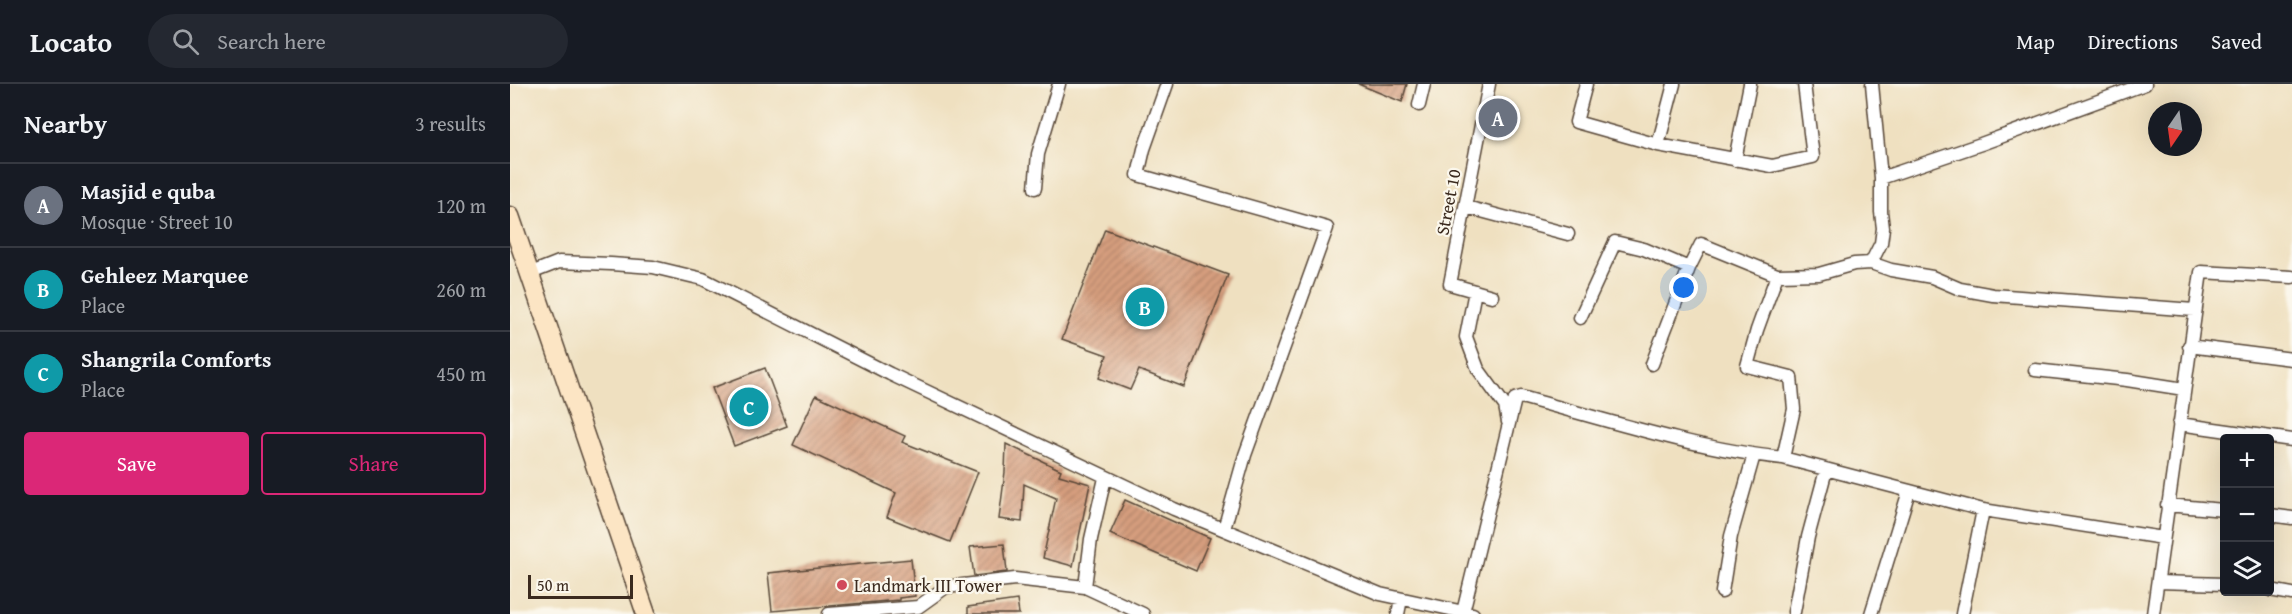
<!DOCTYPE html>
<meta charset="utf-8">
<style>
:root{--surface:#171b24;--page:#242831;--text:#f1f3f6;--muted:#9ea1a6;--line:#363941;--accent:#db2777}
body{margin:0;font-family:"Gentium Book Plus",serif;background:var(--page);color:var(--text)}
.controls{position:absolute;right:18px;bottom:18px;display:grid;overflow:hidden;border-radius:6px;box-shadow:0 6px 24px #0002}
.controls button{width:54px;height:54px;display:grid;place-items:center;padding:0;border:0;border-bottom:2px solid var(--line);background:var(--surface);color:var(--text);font:30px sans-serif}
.compass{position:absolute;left:1638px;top:18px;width:54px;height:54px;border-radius:50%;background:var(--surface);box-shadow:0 6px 24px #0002;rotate:193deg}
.scale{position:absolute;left:18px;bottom:15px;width:105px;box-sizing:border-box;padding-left:6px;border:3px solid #3b2a1e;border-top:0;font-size:16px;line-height:21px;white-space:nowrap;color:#3b2a1e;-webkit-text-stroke:4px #fbf7ec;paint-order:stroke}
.you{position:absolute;left:1174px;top:204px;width:21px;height:21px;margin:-15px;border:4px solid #fff;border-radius:50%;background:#1a73e8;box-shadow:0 0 0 9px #1a73e833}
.badge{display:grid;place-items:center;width:39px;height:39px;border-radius:50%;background:var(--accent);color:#fff;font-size:20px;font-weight:700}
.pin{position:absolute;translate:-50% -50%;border:3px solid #fff;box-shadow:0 2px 6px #0006}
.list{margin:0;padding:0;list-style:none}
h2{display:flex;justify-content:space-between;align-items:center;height:78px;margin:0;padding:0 24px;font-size:26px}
h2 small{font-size:20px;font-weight:400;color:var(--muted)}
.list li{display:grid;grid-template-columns:39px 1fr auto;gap:18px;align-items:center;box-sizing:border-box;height:84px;padding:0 24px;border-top:2px solid var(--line)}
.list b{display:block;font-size:22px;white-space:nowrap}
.list p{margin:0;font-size:20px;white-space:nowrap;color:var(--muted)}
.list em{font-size:20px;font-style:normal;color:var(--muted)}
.actions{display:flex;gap:12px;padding:18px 24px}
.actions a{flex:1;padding:14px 0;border:2px solid var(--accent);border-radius:6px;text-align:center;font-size:21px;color:var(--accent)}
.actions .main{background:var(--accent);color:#fff}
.icon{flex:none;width:33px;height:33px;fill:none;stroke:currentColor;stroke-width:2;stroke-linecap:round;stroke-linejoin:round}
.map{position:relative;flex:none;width:1782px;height:530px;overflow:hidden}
header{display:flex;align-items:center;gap:36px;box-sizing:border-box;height:84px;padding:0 30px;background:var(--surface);border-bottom:2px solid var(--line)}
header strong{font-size:28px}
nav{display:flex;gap:33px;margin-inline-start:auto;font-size:21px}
.search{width:420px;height:54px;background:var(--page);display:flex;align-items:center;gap:15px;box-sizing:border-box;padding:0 21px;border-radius:33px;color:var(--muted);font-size:22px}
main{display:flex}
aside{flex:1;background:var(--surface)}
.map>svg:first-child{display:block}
</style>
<header>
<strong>Locato</strong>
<div class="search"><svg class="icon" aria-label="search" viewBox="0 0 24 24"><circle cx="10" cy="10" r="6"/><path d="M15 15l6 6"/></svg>Search here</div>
<nav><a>Map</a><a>Directions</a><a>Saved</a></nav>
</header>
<main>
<aside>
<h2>Nearby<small>3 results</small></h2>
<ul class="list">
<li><span class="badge" style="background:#6b7280">A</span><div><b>Masjid e quba</b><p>Mosque · Street 10</p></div><em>120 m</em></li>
<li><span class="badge" style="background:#0f9aa8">B</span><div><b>Gehleez Marquee</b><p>Place</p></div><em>260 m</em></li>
<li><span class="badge" style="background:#0f9aa8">C</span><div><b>Shangrila Comforts</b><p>Place</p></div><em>450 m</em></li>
</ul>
<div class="actions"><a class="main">Save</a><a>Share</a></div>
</aside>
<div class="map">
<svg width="1782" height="530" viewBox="0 0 1782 530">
<defs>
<pattern id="building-hatch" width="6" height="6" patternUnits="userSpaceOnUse" patternTransform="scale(1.5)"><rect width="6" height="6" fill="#d69e7e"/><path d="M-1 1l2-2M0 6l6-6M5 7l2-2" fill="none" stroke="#af8167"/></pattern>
</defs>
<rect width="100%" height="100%" fill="#fbf7ec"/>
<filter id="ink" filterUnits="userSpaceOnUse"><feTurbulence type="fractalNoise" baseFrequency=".0167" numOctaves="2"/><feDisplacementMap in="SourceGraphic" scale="12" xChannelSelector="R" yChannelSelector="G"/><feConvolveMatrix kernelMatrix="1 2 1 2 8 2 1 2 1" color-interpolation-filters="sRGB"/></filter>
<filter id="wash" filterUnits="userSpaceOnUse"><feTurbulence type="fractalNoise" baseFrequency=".008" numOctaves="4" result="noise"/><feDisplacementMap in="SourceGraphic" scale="24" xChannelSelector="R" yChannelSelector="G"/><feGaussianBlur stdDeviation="1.35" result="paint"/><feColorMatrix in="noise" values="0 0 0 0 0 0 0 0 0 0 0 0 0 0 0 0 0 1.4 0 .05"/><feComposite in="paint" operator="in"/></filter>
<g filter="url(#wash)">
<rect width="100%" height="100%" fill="#efe0c0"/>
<g id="blocks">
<path fill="url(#building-hatch)" d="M848,0H897L892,18Z
M983,22L1000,26L995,45L979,42Z
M595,145L718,191L674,303L629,286L620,306L589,294L597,271L552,255Z
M255,284L277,342L224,362L202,304Z
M306,311L395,352L392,358L468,388L440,458L377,433L386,409L283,361Z
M496,360L551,386L549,391L580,400L563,482L533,474L546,414L514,400L512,438L489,435L495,388Z
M615,416L700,454L686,487L600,450Z
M494,460L497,488L464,492L460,463Z
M401,475L405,512L389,514V516L262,527L258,489Z
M507,516L509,530H458V523Z"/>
</g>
</g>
<g filter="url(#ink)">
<use href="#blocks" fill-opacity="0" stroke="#564536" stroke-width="1.5"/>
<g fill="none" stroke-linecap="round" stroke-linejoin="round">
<g stroke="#564536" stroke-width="15">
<path id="minor" d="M657,0L634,65L628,91L817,144L735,371L714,445
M979,0L940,200L982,212
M1076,0L1066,38L1148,61L1262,82L1303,73L1294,0
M1362,0L1371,94V128L1373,144L1371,159L1361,179L1381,186L1422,193L1450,205L1483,211L1684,226
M909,21L914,0
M1148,61L1164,0
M1225,76L1240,0
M1371,94L1471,60L1635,0
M525,104L528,70L549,0
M956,123L1058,150
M21,189L49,178L101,180L143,183L193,195L380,290L664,425L870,510L963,530
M1267,191L1247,246L1237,282L1281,293L1284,325L1273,374
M965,207L956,253L968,285L995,322L998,338
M1070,234L1105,158L1134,165L1179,184L1191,160L1267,191L1309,190L1344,180L1361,179
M1679,262L1782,275
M1142,280L1179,184
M1525,286L1617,296L1674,305
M1669,340L1782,356
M1657,421L1714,426
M1760,431L1782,434
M1648,498L1714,500
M575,503L581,455L595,394
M1760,506L1782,510
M1212,508L1221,452L1244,371
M953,528L1005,315L1011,313C1097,336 1185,365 1273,374L1473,426L1653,454
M1284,528L1298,453L1316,386
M319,530L408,523L436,503L505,495L575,503L633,530
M888,530L891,515
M1361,530L1399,407
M1452,530L1473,426
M1643,530L1691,188L1782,193"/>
</g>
<g stroke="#564536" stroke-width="21">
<path id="secondary" d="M0,132L136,530"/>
</g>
<use href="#minor" stroke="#fff" stroke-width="12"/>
<use href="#secondary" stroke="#fce5c4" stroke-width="18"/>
</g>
</g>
<circle fill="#d1495b" stroke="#fbf7ec" stroke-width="2" cx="332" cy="501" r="6"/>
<g text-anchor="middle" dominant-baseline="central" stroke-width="4.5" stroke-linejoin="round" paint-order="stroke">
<g font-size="18" fill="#3b2a1e" stroke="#fbf7ec">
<text transform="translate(938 118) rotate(-79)">Street 10</text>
</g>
<g font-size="18" fill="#3b2a1e" stroke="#fbf7ec" text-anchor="start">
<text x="344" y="501">Landmark III Tower</text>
</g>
</g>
</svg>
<div class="controls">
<button>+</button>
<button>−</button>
<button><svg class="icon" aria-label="layers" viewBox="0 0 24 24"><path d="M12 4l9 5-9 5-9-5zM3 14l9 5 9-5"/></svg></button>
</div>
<svg class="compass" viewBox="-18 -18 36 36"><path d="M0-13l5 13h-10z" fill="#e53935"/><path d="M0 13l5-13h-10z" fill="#9ea1a6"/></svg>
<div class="scale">50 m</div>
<div class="you"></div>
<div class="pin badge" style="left:988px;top:34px;background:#6b7280">A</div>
<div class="pin badge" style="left:635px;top:223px;background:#0f9aa8">B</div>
<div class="pin badge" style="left:239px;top:323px;background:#0f9aa8">C</div>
</div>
</main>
